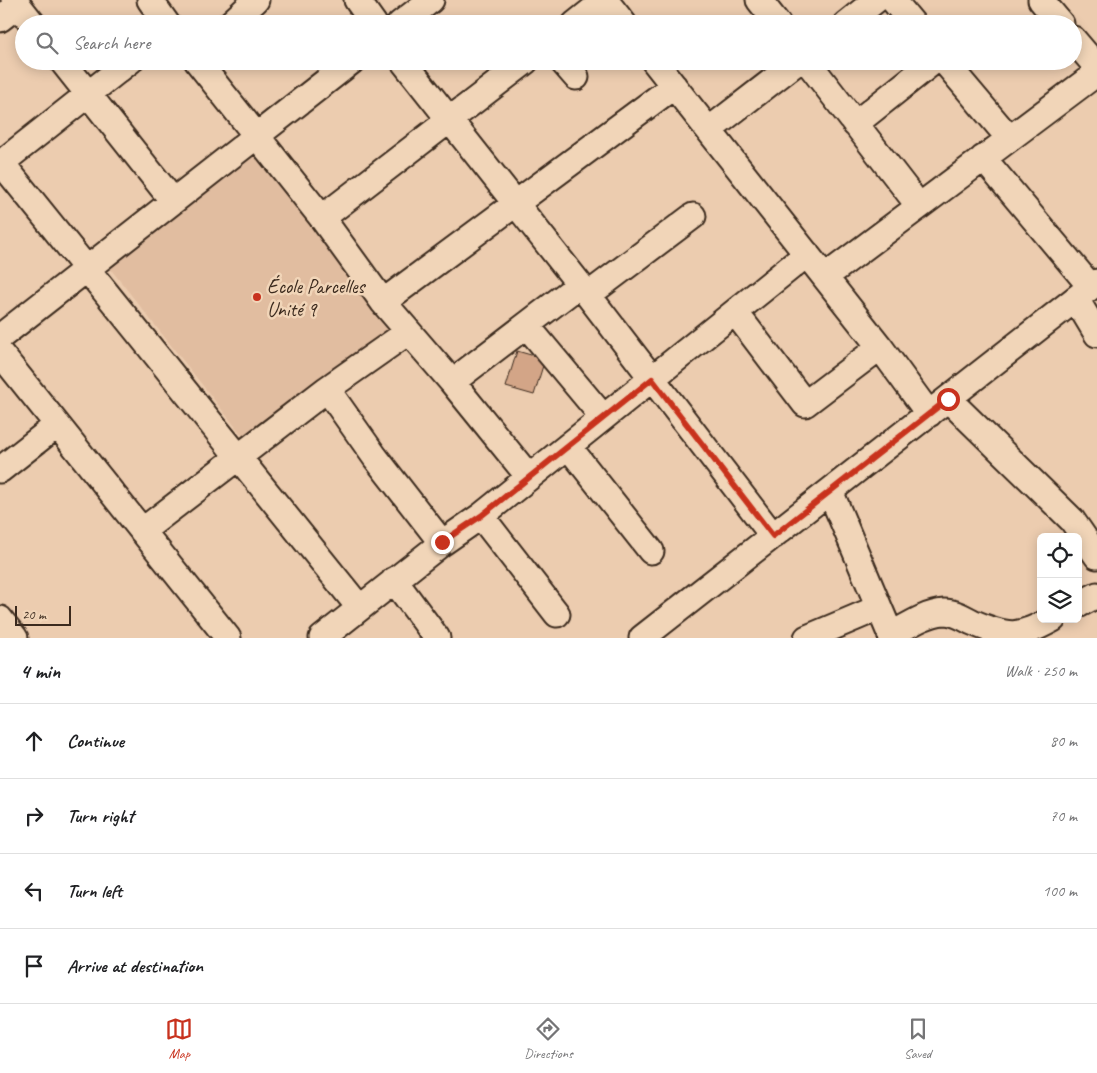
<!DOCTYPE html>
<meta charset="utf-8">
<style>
:root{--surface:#fff;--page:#f6f6f6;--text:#202124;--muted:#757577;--line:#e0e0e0;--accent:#c8321e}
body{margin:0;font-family:Caveat,sans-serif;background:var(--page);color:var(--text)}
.controls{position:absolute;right:15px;bottom:15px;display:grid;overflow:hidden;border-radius:8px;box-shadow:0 2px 12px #0003}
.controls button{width:45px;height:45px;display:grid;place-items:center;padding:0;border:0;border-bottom:1px solid var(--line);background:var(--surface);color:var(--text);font:25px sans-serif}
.scale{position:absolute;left:15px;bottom:12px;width:56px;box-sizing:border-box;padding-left:5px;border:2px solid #3b2a1e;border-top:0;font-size:14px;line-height:18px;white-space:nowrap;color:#3b2a1e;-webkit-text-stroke:4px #f1d5b8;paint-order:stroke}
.stop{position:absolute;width:15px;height:15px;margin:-11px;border:4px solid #c8321e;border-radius:50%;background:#fff}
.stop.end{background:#c8321e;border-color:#fff;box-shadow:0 1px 5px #0008}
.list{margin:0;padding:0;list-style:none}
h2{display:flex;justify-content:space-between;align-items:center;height:65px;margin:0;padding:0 20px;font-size:21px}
h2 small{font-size:16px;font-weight:400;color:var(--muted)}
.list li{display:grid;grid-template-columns:32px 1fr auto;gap:15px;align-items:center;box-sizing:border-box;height:75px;padding:0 20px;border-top:1px solid var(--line)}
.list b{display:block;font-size:19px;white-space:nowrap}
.list em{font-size:16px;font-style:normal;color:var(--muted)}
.icon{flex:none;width:28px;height:28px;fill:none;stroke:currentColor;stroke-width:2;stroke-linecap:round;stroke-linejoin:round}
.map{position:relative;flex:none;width:1097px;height:638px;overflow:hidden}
.search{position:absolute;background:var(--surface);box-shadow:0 2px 12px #0003;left:15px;right:15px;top:15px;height:55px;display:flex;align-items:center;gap:12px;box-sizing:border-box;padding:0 18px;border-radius:28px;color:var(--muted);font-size:19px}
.sheet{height:365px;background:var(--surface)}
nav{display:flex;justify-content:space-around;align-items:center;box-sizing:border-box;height:70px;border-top:1px solid var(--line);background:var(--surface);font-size:14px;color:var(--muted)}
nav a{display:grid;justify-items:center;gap:2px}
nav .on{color:var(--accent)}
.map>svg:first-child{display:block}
</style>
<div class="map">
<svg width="1097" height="638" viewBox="0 0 1097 638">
<rect width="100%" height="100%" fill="#ecccaf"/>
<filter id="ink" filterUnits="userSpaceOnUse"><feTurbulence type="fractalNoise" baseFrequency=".02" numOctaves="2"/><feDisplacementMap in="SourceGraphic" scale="10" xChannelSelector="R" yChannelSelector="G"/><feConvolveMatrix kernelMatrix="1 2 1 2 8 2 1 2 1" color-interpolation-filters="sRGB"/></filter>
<g filter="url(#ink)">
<path fill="#e1bda0" d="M262,145L406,327L253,449L109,267Z"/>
<path fill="#d3a587" stroke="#3b2a1e" d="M517,351L545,359L534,395L506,387Z"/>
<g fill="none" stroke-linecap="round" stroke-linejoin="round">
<g stroke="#3b2a1e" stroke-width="29">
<path id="minor" d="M14,0L33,24
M150,0L167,24
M357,0L374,24
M759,0L778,24
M893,0L913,24
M1041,0L1061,24
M0,19L18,5
M230,24L256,0
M400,24L431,0
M575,24L605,0L624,24
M846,24L876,0
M1073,39L1097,67
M62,61L173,201
M197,61L322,218L383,302L452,382L529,477
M403,61L588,295L773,536
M562,61L576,77
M654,61L880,347L929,414
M807,61L919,206
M944,61L1009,138
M855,124L934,61
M709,130L798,61
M983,158L1091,287
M0,161L359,607
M0,164L130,61
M322,218L526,61
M825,277L1097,73
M588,295L693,216
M1076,299L1097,334
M383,302L674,86
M735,312L805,404L880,347
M527,326L603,417
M408,332L327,389L375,457L442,543
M0,337L352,61
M0,353L228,638
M452,382L579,285
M948,399L1072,520L1097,556
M568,446L651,551
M0,470L57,425
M830,491L892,638
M481,516L557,614
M142,531L327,389
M394,580L437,638
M1078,605L1097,595
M0,619L15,638
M891,635C906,627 926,613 944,612C954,612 963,617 972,622C1009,638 1018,638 1053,619
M322,638L442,543L481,516L807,254
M642,638L1097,282
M807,638L878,608"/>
</g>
<use href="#minor" stroke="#f1d5b8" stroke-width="25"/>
</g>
</g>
<g fill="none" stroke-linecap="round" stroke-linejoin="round" filter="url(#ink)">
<path stroke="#c8321e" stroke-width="6" d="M442,542L481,516L652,379L773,536L948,399"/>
</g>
<circle fill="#c8321e" stroke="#f1d5b8" stroke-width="2" cx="257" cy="297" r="5"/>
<g text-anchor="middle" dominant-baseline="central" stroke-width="5" stroke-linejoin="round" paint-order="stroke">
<g font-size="20" fill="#3b2a1e" stroke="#f1d5b8" text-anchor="start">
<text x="267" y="286">École Parcelles<tspan x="267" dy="23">Unité 9</tspan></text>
</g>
</g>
</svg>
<div class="controls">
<button><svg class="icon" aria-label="locate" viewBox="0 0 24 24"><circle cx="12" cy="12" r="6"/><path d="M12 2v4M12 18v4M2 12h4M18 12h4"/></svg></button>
<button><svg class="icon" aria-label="layers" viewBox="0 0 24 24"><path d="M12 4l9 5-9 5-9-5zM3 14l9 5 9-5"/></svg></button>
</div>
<div class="scale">20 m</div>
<div class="stop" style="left:948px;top:399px"></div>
<div class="stop end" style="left:442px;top:542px"></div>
<div class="search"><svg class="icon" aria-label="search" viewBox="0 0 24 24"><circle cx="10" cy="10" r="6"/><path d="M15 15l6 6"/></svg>Search here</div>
</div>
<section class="sheet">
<h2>4 min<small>Walk · 250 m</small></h2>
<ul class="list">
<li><svg class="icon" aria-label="ahead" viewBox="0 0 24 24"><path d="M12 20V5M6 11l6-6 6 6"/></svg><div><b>Continue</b></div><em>80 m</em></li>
<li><svg class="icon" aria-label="right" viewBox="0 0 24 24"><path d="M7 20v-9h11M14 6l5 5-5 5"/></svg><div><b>Turn right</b></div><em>70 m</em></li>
<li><svg class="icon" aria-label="left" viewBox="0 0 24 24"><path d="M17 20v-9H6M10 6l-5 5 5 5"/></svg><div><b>Turn left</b></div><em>100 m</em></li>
<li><svg class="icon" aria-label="arrive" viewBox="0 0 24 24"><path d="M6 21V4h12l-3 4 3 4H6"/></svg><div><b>Arrive at destination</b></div></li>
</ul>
</section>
<nav>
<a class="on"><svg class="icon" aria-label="map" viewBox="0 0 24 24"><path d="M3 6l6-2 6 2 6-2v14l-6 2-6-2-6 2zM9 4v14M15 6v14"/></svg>Map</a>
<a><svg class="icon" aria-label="directions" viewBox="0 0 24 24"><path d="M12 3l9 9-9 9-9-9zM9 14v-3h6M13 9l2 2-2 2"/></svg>Directions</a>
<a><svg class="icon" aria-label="saved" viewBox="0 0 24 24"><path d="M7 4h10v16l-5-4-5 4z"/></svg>Saved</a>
</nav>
